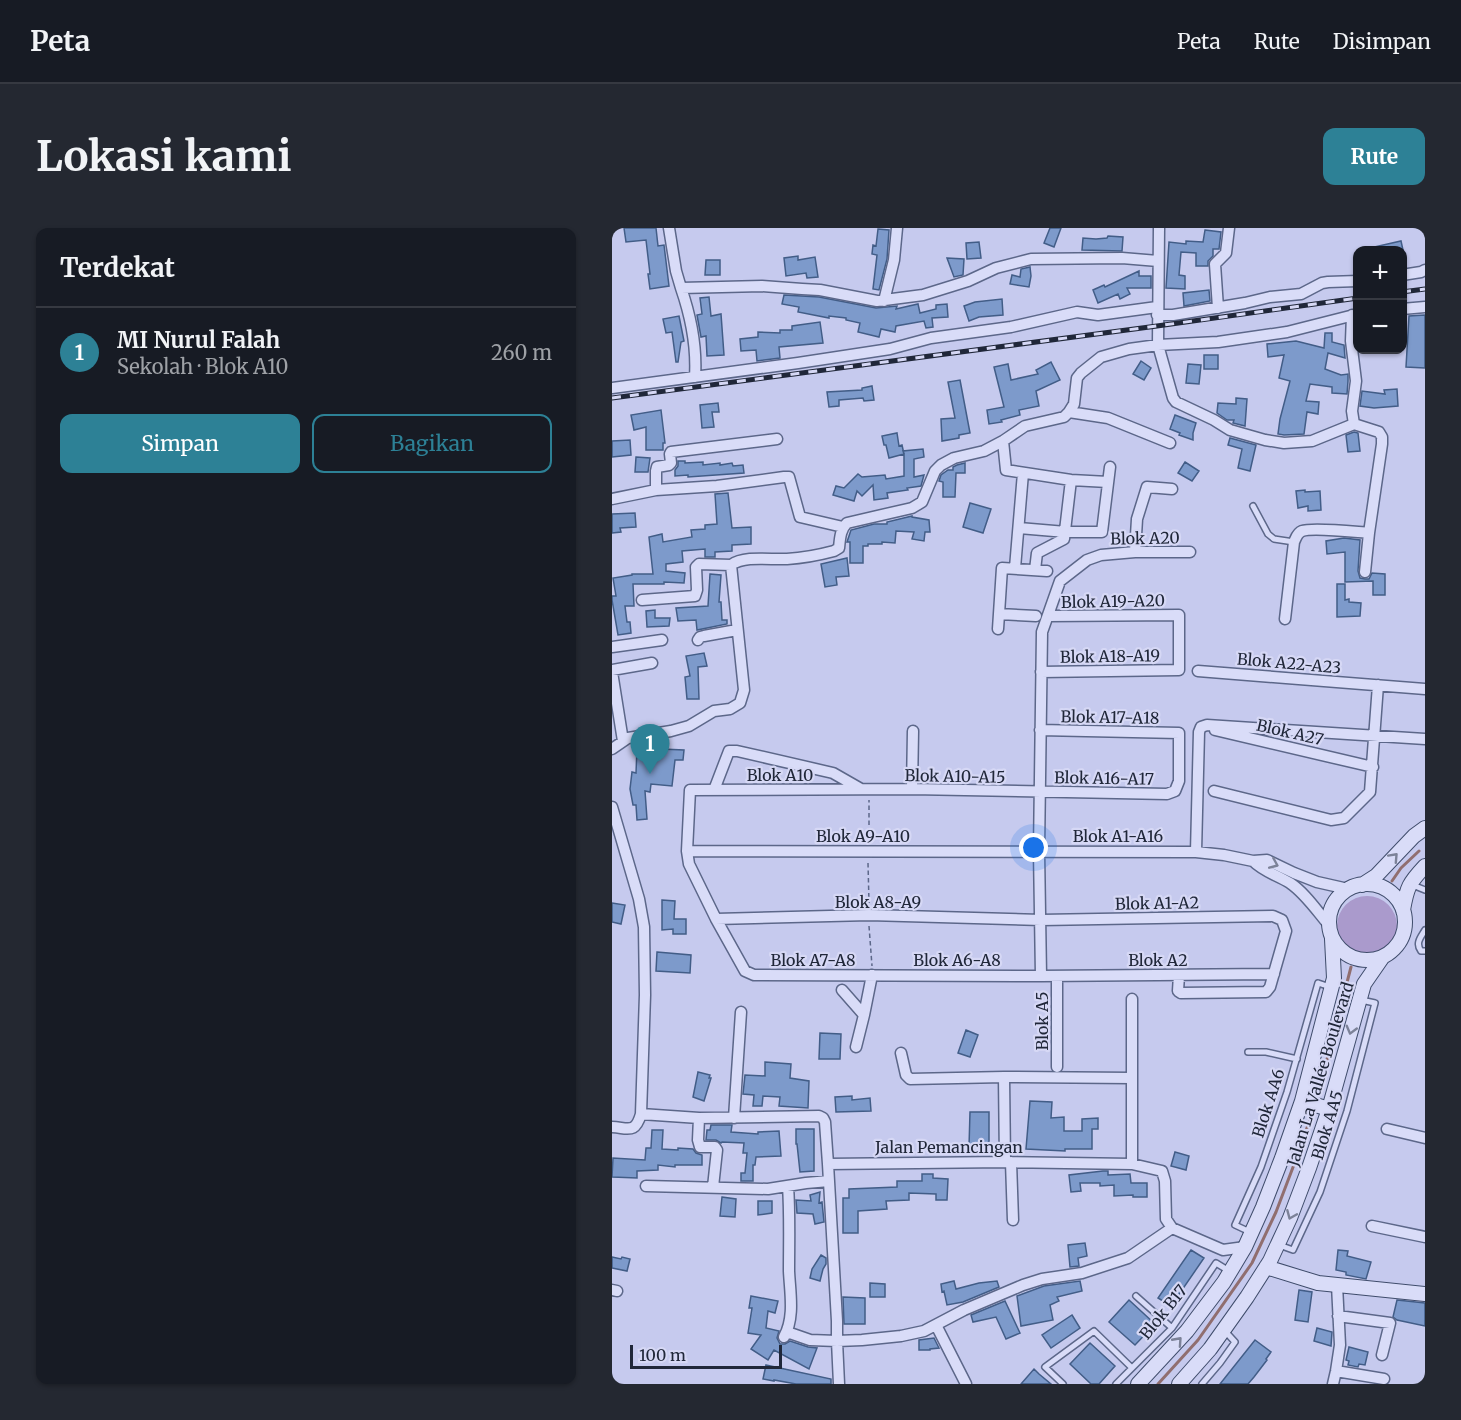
<!DOCTYPE html>
<html lang="id">
<meta charset="utf-8">
<style>
:root{--surface:#171b24;--page:#242831;--text:#f1f3f6;--muted:#9ea1a6;--line:#363941;--accent:#2d8196}
body{margin:0;font-family:Merriweather,serif;background:var(--page);color:var(--text)}
.controls{position:absolute;right:18px;top:18px;display:grid;overflow:hidden;border-radius:12px;box-shadow:0 2px 4px #0004}
.controls button{width:54px;height:54px;display:grid;place-items:center;padding:0;border:0;border-bottom:2px solid var(--line);background:var(--surface);color:var(--text);font:30px sans-serif}
.scale{position:absolute;left:18px;bottom:15px;width:152px;box-sizing:border-box;padding-left:6px;border:3px solid #202739;border-top:0;font-size:16px;line-height:21px;white-space:nowrap;color:#202739;-webkit-text-stroke:4px #d6d8f5;paint-order:stroke}
.you{position:absolute;left:422px;top:620px;width:21px;height:21px;margin:-15px;border:4px solid #fff;border-radius:50%;background:#1a73e8;box-shadow:0 0 0 9px #1a73e833}
.badge{display:grid;place-items:center;width:39px;height:39px;border-radius:50%;background:var(--accent);color:#fff;font-size:20px;font-weight:700}
.pin{position:absolute;translate:-50% -50px;filter:drop-shadow(0 2px 3px #0008)}
.pin::after{content:'';position:absolute;top:32px;width:21px;height:18px;background:inherit;clip-path:polygon(0 0,100% 0,50% 100%)}
.list{margin:0;padding:0;list-style:none}
h2{display:flex;justify-content:space-between;align-items:center;height:78px;margin:0;padding:0 24px;font-size:26px}
h2 small{font-size:20px;font-weight:400;color:var(--muted)}
.list li{display:grid;grid-template-columns:39px 1fr auto;gap:18px;align-items:center;box-sizing:border-box;height:90px;padding:0 24px;border-top:2px solid var(--line)}
.list b{display:block;font-size:22px;white-space:nowrap}
.list p{margin:0;font-size:20px;white-space:nowrap;color:var(--muted)}
.list em{font-size:20px;font-style:normal;color:var(--muted)}
.actions{display:flex;gap:12px;padding:18px 24px}
.actions a{flex:1;padding:14px 0;border:2px solid var(--accent);border-radius:12px;text-align:center;font-size:21px;color:var(--accent)}
.actions .main{background:var(--accent);color:#fff}
.map{position:relative;flex:none;width:813px;height:1156px;overflow:hidden;border-radius:12px}
header{display:flex;align-items:center;gap:36px;box-sizing:border-box;height:84px;padding:0 30px;background:var(--surface);border-bottom:2px solid var(--line)}
header strong{font-size:28px}
nav{display:flex;gap:33px;margin-inline-start:auto;font-size:21px}
.intro{display:flex;align-items:center;justify-content:space-between;box-sizing:border-box;height:144px;padding:0 36px}
h1{margin:0;font-size:42px}
.button{padding:15px 27px;border-radius:12px;background:var(--accent);color:#fff;font-size:21px;font-weight:700}
main{display:flex;gap:36px;padding:0 36px}
aside{flex:1;background:var(--surface);border-radius:12px;box-shadow:0 2px 4px #0004}
.map>svg:first-child{display:block}
</style>
<header>
<strong>Peta</strong>
<nav><a>Peta</a><a>Rute</a><a>Disimpan</a></nav>
</header>
<div class="intro"><h1>Lokasi kami</h1><a class="button">Rute</a></div>
<main>
<aside>
<h2>Terdekat<small></small></h2>
<ul class="list">
<li><span class="badge">1</span><div><b>MI Nurul Falah</b><p>Sekolah · Blok A10</p></div><em>260 m</em></li>
</ul>
<div class="actions"><a class="main">Simpan</a><a>Bagikan</a></div>
</aside>
<div class="map">
<svg width="813" height="1156" viewBox="0 0 813 1156">
<rect width="100%" height="100%" fill="#c6caee"/>
<path fill="#aa9acc" d="M725 698a30 30 0 1 1 60 0a30 30 0 1 1-60 0Z"/>
<g fill="none" stroke-linecap="round" stroke-linejoin="round">
<path stroke="#906e6f" stroke-width="3" d="M780,653L789,640L807,623
M704,874L739,739
M546,1156L586,1112L640,1035L664,984L683,934L702,880"/>
</g>
<path fill="#7d9acb" stroke="#425d87" stroke-width="1.5" d="M12,0H44L46,18L52,17L57,58L38,61L36,46H38L34,12L14,14Z
M438,0H449L442,19L432,15Z
M266,1L277,2L275,31L267,62L261,61L265,27L260,26L261,17L264,18Z
M593,2L609,4L607,21H601V28L596,33V38H584V25L569,24L567,47L573,48V61L554,60L557,14L574,16V13L591,14Z
M496,8L511,9L510,23L470,22L471,10L484,11L495,10Z
M789,13L791,22H762V19Z
M367,14L369,30L355,31L354,15Z
M186,28V32L203,29L206,49L195,50L194,45L174,48L172,30Z
M335,30L352,31L351,47L342,49Z
M94,32H108V47H93Z
M418,39L419,48L417,59L398,56L400,47L408,49L409,41Z
M527,43V48H539V60H515L518,66L508,71L506,66L486,75L481,62L492,57L493,59Z
M597,62L598,73L572,78L571,65Z
M172,67L207,69L264,80L285,78L284,81L306,76L308,85L324,81V77L335,76L336,89L320,90L321,99L314,100L312,93L284,98L283,104L269,101L267,109L246,104L248,95L234,92V90L217,88V90L186,84L187,79L170,76Z
M97,69L99,88L109,86L112,127L95,128L94,108L89,109L85,87L90,86L88,70Z
M390,71L391,87L367,89L357,93L352,78L363,74Z
M813,87V140L794,139L797,88Z
M67,88L72,113L69,114L66,134H64L60,104L54,105L51,91Z
M208,94L211,115L167,119L168,130L145,133L144,122L129,123L128,111L146,109V104L168,105V102H180V98Z
M713,105H720V114L732,117L733,130L716,125L713,141L729,147L736,146V153L735,166L720,165V159L698,156L694,173L707,174L706,186L695,184L692,206L672,207L666,206L668,191L678,153L667,150L672,127L656,129L655,116L684,113L712,120Z
M592,127H606V141H592Z
M529,133L539,140L532,152L521,146Z
M439,134L448,152L424,163L427,178L407,182L408,187L389,192L390,194L377,196L375,182L392,179L382,139L396,136L399,152L426,146L424,142Z
M576,136L589,137L587,156L574,155Z
M348,152L358,205L347,207V210L330,213L329,191L343,190L336,154Z
M260,158L262,172L252,173L251,170L227,172V178L217,179L215,164L250,162V160Z
M785,161L786,178L762,180L748,178L750,163L773,166L772,162Z
M624,170L635,171L633,198L621,195L622,192H615L605,185L606,175L624,176Z
M106,175L107,184H100L102,199L90,200L88,177Z
M49,182L53,215H51V222H34V199L22,202L19,187Z
M563,187L584,195L581,205V212L567,207L568,205L558,201Z
M742,204L746,205L748,223L736,224L734,207Z
M285,205L287,218L290,217L292,226L291,223L311,221L312,229L302,231V249L312,247L309,258L295,260L296,262L275,265L276,270L262,272L261,257L250,268L245,263L242,273L221,267L224,258L232,260L246,246L250,249L273,247L274,251L292,248V226L277,230L274,217H272L270,208Z
M618,210L644,217L638,243L626,240L630,221L616,217Z
M18,212L19,227L0,229V213Z
M24,229L38,230L36,244H23Z
M66,233H73V235L91,234V237L108,235V237L120,235L121,238L131,237L132,245L76,249V247L63,248V242L66,238Z
M573,234L587,243L580,253L566,245Z
M353,235V245H344L343,269H331V254L327,253L329,247L336,242H341V239L345,237Z
M693,262V264L708,263L709,282L696,283V278L686,280L684,263Z
M116,265L120,300L139,299V316L120,317V323L103,324V329H93V321L70,323L71,334L54,336V343L73,345L72,355L52,354V356H21L22,378H13L15,394H18L19,405L6,407L0,372V368H4L1,350L20,347V346H41L37,309L50,306L51,314L80,309L79,302L93,301V297L105,296L103,266Z
M358,275L379,281L371,305L351,299Z
M23,285L24,299L8,300L9,304L0,305V286Z
M300,288V289L317,292L318,304H313L312,313L300,311L302,304L284,303L283,315L270,314V316H256V318H251V335H238V314H235L239,302L262,296H275V294Z
M732,310L748,312L746,343L748,350L753,351H757L760,345L773,346V367H761V353L733,354V324L715,326L714,313Z
M235,330L237,348L224,349L225,357L213,359L209,336Z
M98,346L109,347L107,374H109L110,392H115V396L85,402L84,392L66,393L64,380L96,378Z
M725,356H733V372L737,371V374L749,375L748,388L725,389Z
M43,382V390H58L57,398L35,399L34,383Z
M92,425L95,438L86,439L87,471H75L73,449L78,448L74,428Z
M25,520L72,522L71,532H63L60,558L39,556L38,564L33,563L35,591L25,592L24,577H21L18,561L20,544L24,545Z
M50,672L63,673L62,691H74V706H61V701L50,702Z
M0,675L13,677L9,696L0,694Z
M45,724L79,727L78,745L44,743Z
M354,802L366,807L358,829L346,825Z
M208,805L229,806L228,831H207Z
M153,834L179,836L178,850L197,853L196,880L167,878L168,869L151,868L150,878H141L142,867L131,866L133,847L153,848Z
M86,844L98,847L97,850H99L92,873L81,869Z
M240,868V872L258,870L259,883L224,884L223,869Z
M418,873L440,874L439,890L452,889V903H470V891L486,890V901H480V921H453V923L414,921Z
M358,884H377V919H357Z
M99,897H120L119,904L146,906V904L167,903L169,928L144,929L143,937H141V953H129V945H133L135,925H131L132,915L110,914L109,915L104,912H94L95,902H98Z
M184,901H202V943L188,944L185,916H184Z
M40,902H51L50,921L66,922V920L81,921L84,925L90,927V937H63V939L46,937V942L25,943V950L0,949L1,930L33,932L34,920H39Z
M563,924L577,928L574,942L559,938Z
M491,943H496V947L518,946L519,955H535V969H521V967L502,968V957L488,958V955H468L469,963L459,964L457,947Z
M310,946H321V950L336,951L335,972H324V966L297,965V972L274,973L275,981L246,983V1005H231V970H237V961L285,959V953H310Z
M208,964L207,975L210,974L212,994L203,996L201,986L185,985L184,972L199,973L198,967Z
M110,969L124,971L123,989L108,988Z
M146,973H160V985L146,987Z
M473,1015L475,1028L466,1030L467,1038L458,1039L456,1017Z
M579,1022L592,1030L559,1078L546,1070Z
M726,1022L736,1023L735,1028L759,1034L754,1051L734,1047V1044L724,1042Z
M209,1027L214,1030V1036L211,1041L208,1053L198,1050L200,1041Z
M0,1029L9,1031L10,1029L18,1031L15,1043L0,1040Z
M342,1053L344,1061L367,1055L385,1053L387,1059L351,1074L335,1077L332,1063L330,1064L329,1056Z
M468,1053L470,1063L445,1069L447,1073L438,1077L441,1092L409,1098L405,1068L432,1058Z
M258,1055L273,1056V1069H258Z
M687,1062L700,1064L696,1094L683,1092Z
M139,1068L166,1073L163,1085L156,1083L154,1100L167,1103L165,1110L168,1116H173L178,1113L196,1119L205,1120L197,1141L162,1122L156,1132L139,1121L149,1107L136,1105L140,1080H137Z
M231,1069L253,1070V1096H232Z
M517,1072L543,1096L523,1117L497,1094Z
M785,1072L813,1075V1098L785,1092L781,1089Z
M393,1073L408,1105L394,1111L384,1089L361,1094L359,1087Z
M460,1087L468,1100L439,1120L430,1107Z
M705,1100L720,1104L719,1118L702,1113Z
M322,1110L327,1120L318,1121V1122H307V1112Z
M643,1112L659,1124L654,1131L655,1132L642,1149L636,1156H608Z
M478,1115L503,1138L487,1156H479L458,1136Z
M737,1119L756,1124L753,1137L747,1136L746,1139L736,1137L737,1133L734,1132Z
M154,1137L219,1151V1156H184L162,1152V1153L151,1151Z
M422,1141L427,1146L439,1156H409Z"/>
<g fill="none" stroke-linecap="round" stroke-linejoin="round">
<g stroke="#5c6789" stroke-width="8">
<path id="lane" d="M641,278L656,306L662,311L682,314
M798,656L813,662
M813,702C809,709 803,715 809,723H813
M636,824H654L685,831
M638,1004L623,997L649,939L675,864L706,755L718,759
M667,1017L681,1022L708,964L735,883L763,775L749,772
M524,1068L560,1100
M451,1156L433,1139L482,1103L520,1140
M504,1156L560,1100L604,1035L617,1043
M590,1156L608,1135L623,1114L612,1102"/>
</g>
<g stroke="#5c6789" stroke-width="13">
<path id="street" d="M57,0L64,43L69,60L150,58L190,61L208,62L265,73L311,67L356,53L384,40L419,31L510,30L546,33
M547,0L546,117L561,170L564,174L602,192L618,202L653,212L672,215L700,213L742,196L740,183L744,153L739,113L740,87
M790,47L809,44L813,42
M69,60C79,89 85,118 83,149
M272,73L282,32L285,0
M606,80L603,36L614,25L617,0
M790,81L813,79
M545,87H561L633,75L658,69L689,66L710,55L716,54L746,53
M0,160L186,135L278,121L319,110L399,99L465,84L486,87L545,79
M457,184L496,190L558,215
M742,196L767,204L770,209V216L757,305L753,344
M391,213L394,242L459,252L496,254
M44,262V243L45,239L57,237L59,235L58,226L59,224L165,211
M0,271L44,262L105,258L172,249H177L188,289L231,299
M407,300L454,304H490L498,239
M523,324L525,291L535,259L560,261
M403,340L411,245
M423,342L425,325L452,311L459,252
M30,372L83,368L85,362L84,339L87,336L119,337
M387,386L424,388
M673,391L682,314C684,310 685,305 690,303C701,299 743,304 757,305
M386,401L390,340L435,343
M86,412L88,409L92,408L125,402
M0,419L50,412
M0,442L40,435
M586,443L813,461
M0,444L11,513
M429,444L567,442V387L436,388
M428,502L567,505V553L563,563L555,566L300,561L78,562L75,623L77,636L104,691L133,743L142,747L429,748L662,746
M603,502L761,539
M0,521L16,510L59,503L77,498L102,483L118,481L128,475L132,462L119,337C133,327 159,332 175,331C191,330 207,327 222,323L227,320C228,311 228,302 235,295L300,280L310,274L323,243L329,237L342,230L372,223L391,213L413,198L452,189L457,184L462,176L465,150L469,145L489,129L517,121L546,117L606,114L675,104L746,86
M300,561L301,503
M102,562L117,523H125L221,545L249,561
M602,563L719,592L732,590L758,564L766,457
M0,579L27,671L32,699L33,767L29,886C23,906 17,900 0,899
M75,623L584,624L612,627L641,633
M584,624L587,504L589,499L595,497L813,511
M104,691L257,687L429,692L661,688L670,692L674,703L658,759L654,764L569,765L566,763L567,747
M717,697C705,683 693,665 678,655C665,647 652,644 641,633L655,632L682,645L705,654L736,661
M429,748L427,623L430,404L448,353L475,332L489,327L523,324H578
M445,748V839
M230,762L252,787
M520,771V936
M244,819L252,787L260,747
M289,825L294,847L298,851L392,849L519,850
M392,849L393,934
M29,886L87,890L207,888L211,890L213,894L216,936L393,934L520,936L550,943L553,953L554,991L560,1000L611,1022L633,1019
M87,890L86,912L88,919H103L105,922L101,959
M122,890L129,784
M775,901L813,910
M399,934L401,992
M216,936L225,1093V1113L250,1112L289,1108L312,1103L352,1082L411,1057L430,1051L470,1045L516,1030L560,1000
M34,958L156,961L194,955L217,953
M760,998L813,1009
M0,1062L5,1063
M726,1088L778,1095L770,1127
M324,1097L354,1156
M175,1104L198,1112L225,1113L227,1156
M172,1109C183,1089 178,1065 177,1043C177,1015 178,986 176,958
M724,1143L772,1151
M721,1156L724,1143L728,1117L725,1057"/>
</g>
<g stroke="#3f4c6b" stroke-width="16">
<path id="secondary" d="M717 694a38 38 0 1 1 76 0a38 38 0 1 1-76 0Z
M750,657L764,648L802,608L813,600
M791,682C795,659 797,655 813,638
M690,873L717,881
M654,1039L706,1055L813,1066
M526,1156L575,1103L612,1054L633,1019L651,979L670,930L690,873L722,750L720,711
M567,1156L598,1121L635,1069L658,1033L678,990L697,940L717,881L752,756L770,730"/>
</g>
<path stroke="#5c6789" stroke-width="1.5" stroke-dasharray="4.5 3" stroke-linecap="butt" d="M257,612V572
M256,635L257,675
M257,698L260,738"/>
<use href="#lane" stroke="#d9dcf8" stroke-width="5"/>
<use href="#street" stroke="#d9dcf8" stroke-width="10"/>
<use href="#secondary" stroke="#d9dcf8" stroke-width="14"/>
<g stroke="#202739" stroke-width="5">
<path id="rail" d="M790,64L813,61
M0,170L545,98L746,70"/>
</g>
<use href="#rail" stroke="#d6d8f5" stroke-width="3" stroke-dasharray="9" stroke-linecap="butt"/>
</g>
<defs><path id="oneway-chevron" d="M-2-3.5L2.5 0L-2 3.5" fill="none" stroke-width="1.6" stroke-linecap="round" stroke-linejoin="round" transform="scale(1.5)"/></defs>
<g stroke="#7c8298">
<use href="#oneway-chevron" transform="translate(782 629) rotate(-47)"/>
<use href="#oneway-chevron" transform="translate(662 636) rotate(23)"/>
<use href="#oneway-chevron" transform="translate(739 802) rotate(105)"/>
<use href="#oneway-chevron" transform="translate(679 987) rotate(113)"/>
<use href="#oneway-chevron" transform="translate(566 1113) rotate(-48)"/>
</g>
<g text-anchor="middle" dominant-baseline="central" stroke-width="4.5" stroke-linejoin="round" paint-order="stroke">
<g font-size="16" fill="#202739" stroke="#d6d8f5">
<text transform="translate(533 310) rotate(-1)">Blok A20</text>
<text transform="translate(501 373) rotate(-1)">Blok A19-A20</text>
<text transform="translate(498 428) rotate(-1)">Blok A18-A19</text>
<text transform="translate(677 435) rotate(5)">Blok A22-A23</text>
<text transform="translate(498 489) rotate(1)">Blok A17-A18</text>
<text transform="translate(678 504) rotate(13)">Blok A27</text>
<text x="168" y="547">Blok A10</text>
<text transform="translate(343 548) rotate(1)">Blok A10-A15</text>
<text transform="translate(492 550) rotate(1)">Blok A16-A17</text>
<text x="251" y="608">Blok A9-A10</text>
<text x="506" y="608">Blok A1-A16</text>
<text x="266" y="674">Blok A8-A9</text>
<text transform="translate(545 675) rotate(-1)">Blok A1-A2</text>
<text x="201" y="732">Blok A7-A8</text>
<text x="345" y="732">Blok A6-A8</text>
<text x="546" y="732">Blok A2</text>
<text transform="translate(430 793) rotate(-90)">Blok A5</text>
<text transform="translate(708 846) rotate(-73)">Jalan La Vallée Boulevard</text>
<text transform="translate(656 875) rotate(-72)">Blok AA6</text>
<text transform="translate(715 897) rotate(-73)">Blok AA5</text>
<text x="337" y="919">Jalan Pemancingan</text>
<text transform="translate(551 1084) rotate(-51)">Blok B17</text>
</g>
</g>
</svg>
<div class="controls">
<button>+</button>
<button>−</button>
</div>
<div class="scale">100 m</div>
<div class="you"></div>
<div class="pin badge" style="left:38px;top:546px">1</div>
</div>
</main>
